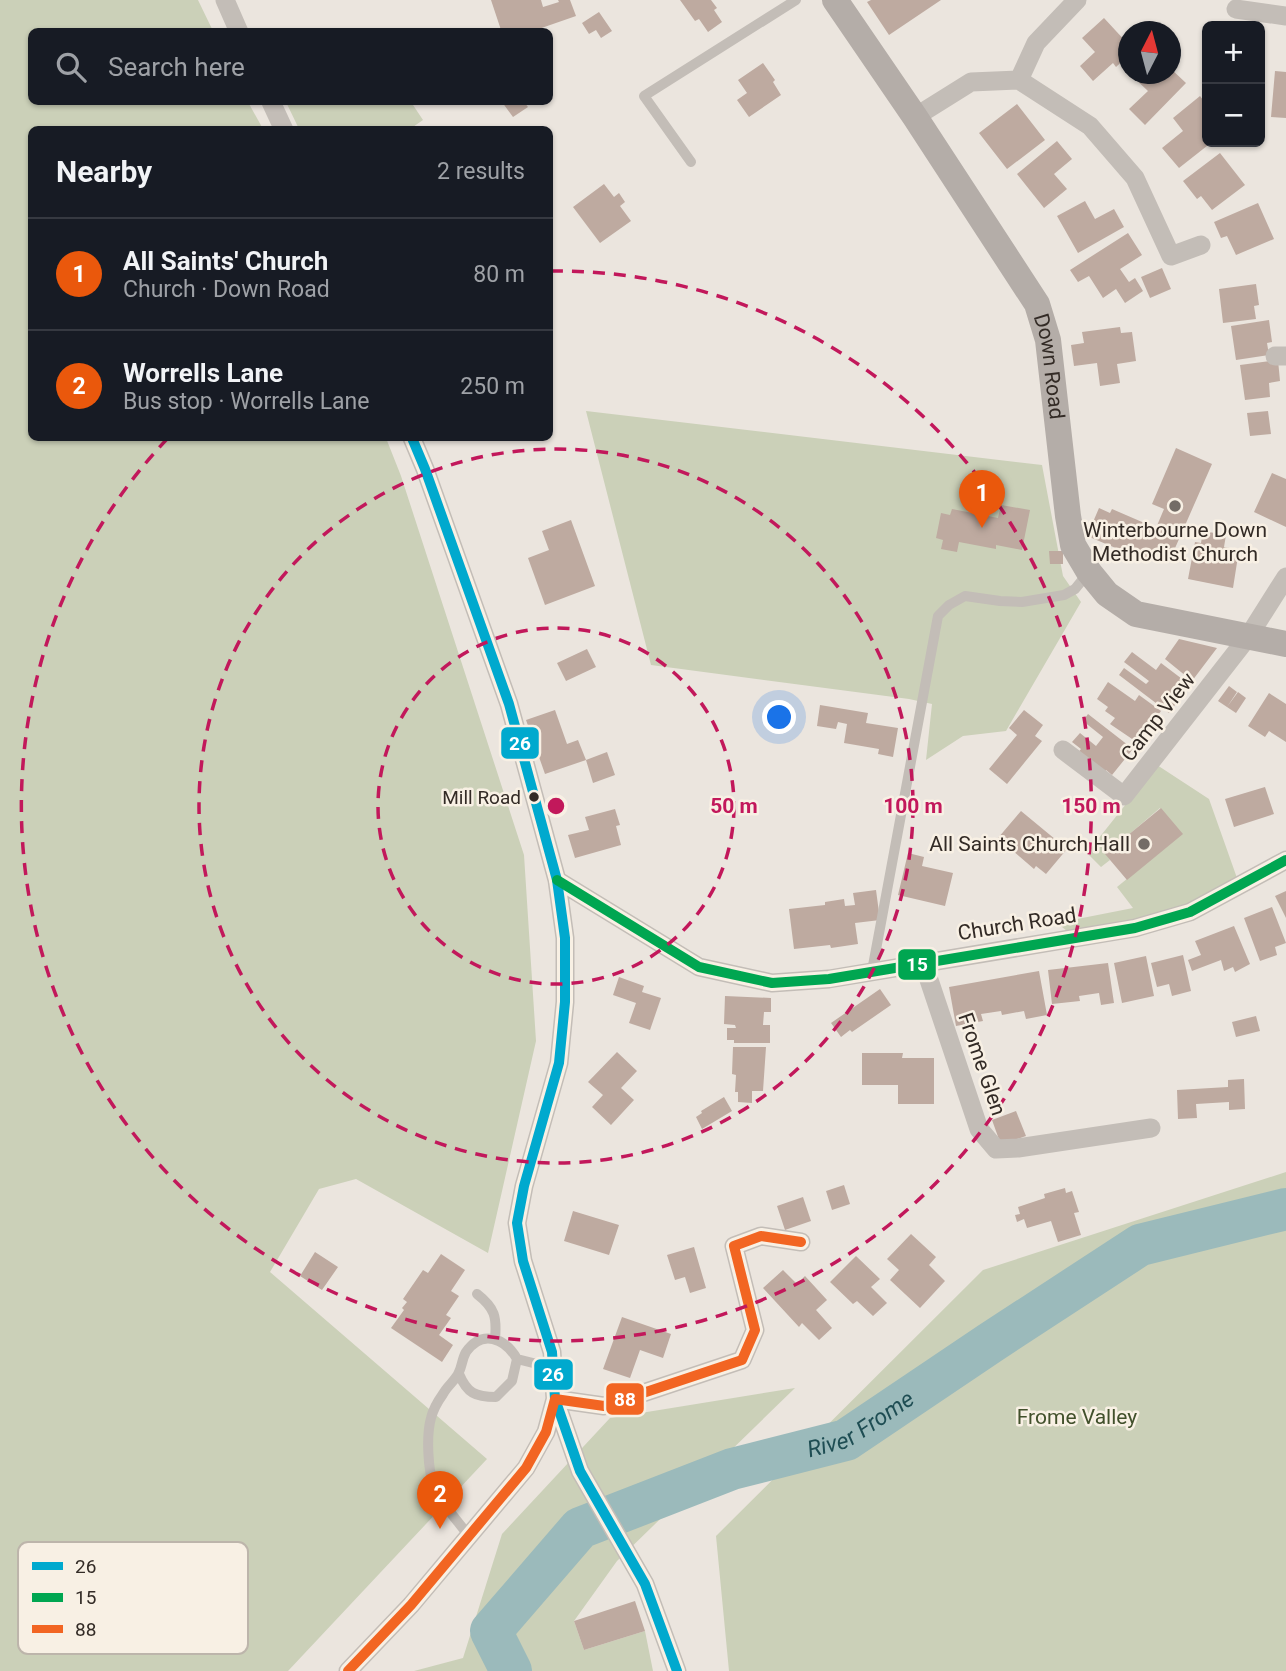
<!DOCTYPE html>
<meta charset="utf-8">
<style>
:root{--surface:#171b24;--page:#20242c;--text:#f1f3f6;--muted:#9ea1a6;--line:#363941;--accent:#ea580c}
body{margin:0;font-family:Roboto,sans-serif;background:var(--page);color:var(--text)}
.controls{position:absolute;right:21px;top:21px;display:grid;overflow:hidden;border-radius:10px;box-shadow:0 2px 5px #0004}
.controls button{width:63px;height:63px;display:grid;place-items:center;padding:0;border:0;border-bottom:2px solid var(--line);background:var(--surface);color:var(--text);font:35px sans-serif}
.compass{position:absolute;left:1118px;top:21px;width:63px;height:63px;border-radius:50%;background:var(--surface);box-shadow:0 2px 5px #0004;rotate:6deg}
.you{position:absolute;left:780px;top:718px;width:24px;height:24px;margin:-18px;border:5px solid #fff;border-radius:50%;background:#1a73e8;box-shadow:0 0 0 10px #1a73e833}
.badge{display:grid;place-items:center;width:46px;height:46px;border-radius:50%;background:var(--accent);color:#fff;font-size:23px;font-weight:700}
.pin{position:absolute;translate:-50% -58px;filter:drop-shadow(0 2px 4px #0008)}
.pin::after{content:'';position:absolute;top:37px;width:24px;height:21px;background:inherit;clip-path:polygon(0 0,100% 0,50% 100%)}
.list{margin:0;padding:0;list-style:none}
h2{display:flex;justify-content:space-between;align-items:center;height:91px;margin:0;padding:0 28px;font-size:30px}
h2 small{font-size:23px;font-weight:400;color:var(--muted)}
.list li{display:grid;grid-template-columns:46px 1fr auto;gap:21px;align-items:center;box-sizing:border-box;height:112px;padding:0 28px;border-top:2px solid var(--line)}
.list b{display:block;font-size:26px;white-space:nowrap}
.list p{margin:0;font-size:23px;white-space:nowrap;color:var(--muted)}
.list em{font-size:23px;font-style:normal;color:var(--muted)}
.icon{flex:none;width:38px;height:38px;fill:none;stroke:currentColor;stroke-width:2;stroke-linecap:round;stroke-linejoin:round}
.map{position:relative;flex:none;width:1286px;height:1671px;overflow:hidden}
.search{position:absolute;background:var(--surface);box-shadow:0 2px 5px #0004;left:28px;top:28px;width:525px;height:77px;display:flex;align-items:center;gap:18px;box-sizing:border-box;padding:0 24px;border-radius:10px;color:var(--muted);font-size:26px}
.panel{position:absolute;background:var(--surface);box-shadow:0 2px 5px #0004;left:28px;top:126px;width:525px;height:315px;border-radius:10px}
.map>svg:first-child{display:block}
</style>
<div class="map">
<svg width="1286" height="1671" viewBox="0 0 1286 1671">
<rect width="100%" height="100%" fill="#ebe5de"/>
<path fill="#cbd0b8" d="M0,0H198L213,31L32,32V102H248L263,129L32,130V438H386L401,476L524,855L536,1041L488,1253L356,1179L319,1189L270,1272L487,1459L288,1671H0Z
M286,102H411L423,120L410,129H299Z
M586,411L1042,465L1063,576L1081,602L1006,731L963,736L926,760L932,704L909,699L651,665Z
M1157,765L1209,799L1237,878L1179,913L1067,931L1057,923L1133,908L1117,887L1182,834L1160,808L1106,854L1110,860L1101,867L1087,853Z
M1286,1172V1671H729L716,1536L983,1270Z
M795,1388L617,1561L574,1621L584,1650L645,1631L653,1671H414L463,1658L502,1534L610,1418Z"/>
<g fill="none" stroke-linecap="round" stroke-linejoin="round">
<path stroke="#9bbabb" stroke-width="42" id="s1" d="M511,1671L491,1631L580,1528L732,1469L846,1440L990,1343L1140,1245L1286,1209"/>
</g>
<path fill="#beaaa0" d="M491,0H541L543,7L559,2L558,0H570L576,16L530,32H506L505,29L501,30Z
M680,0H711L717,8L714,10L722,22L708,32L699,19L695,21Z
M871,0H941L889,35L867,2Z
M599,12L612,31L601,38L596,30L589,34L582,23Z
M1104,18L1128,44V56L1116,67L1113,63L1093,81L1080,66L1095,52L1082,38Z
M763,63L775,80L773,82L781,95L749,117L737,100L747,93L738,80Z
M1170,68L1186,83L1145,125L1129,109L1148,91L1130,74H1170Z
M1275,71L1286,72V118L1271,117Z
M1200,96L1207,105V142H1212L1179,168L1162,148L1183,131L1173,118Z
M502,102H524L528,107L513,117Z
M1017,104L1045,140L1007,169L979,133Z
M1057,141L1072,159L1054,174L1067,189L1044,208L1017,174Z
M1220,153L1245,185L1212,210L1201,196L1197,199L1183,181Z
M604,184L614,197L619,193L625,202L620,206L631,221L600,243L573,207Z
M1085,201L1095,219L1114,209L1124,227L1078,253L1057,216Z
M1258,203L1274,239L1236,255L1227,236L1221,238L1214,222Z
M1128,233L1142,255L1120,269L1129,282L1135,278L1143,291L1125,303L1116,289L1103,298L1089,276L1078,282L1070,270Z
M1162,268L1171,289L1150,298L1141,277Z
M1256,284L1259,305L1254,306L1256,319L1223,323L1219,289Z
M1269,320L1272,342L1267,343L1269,355L1236,360L1231,326Z
M1120,327L1121,333L1132,332L1136,361L1117,364L1120,383L1100,386L1097,363L1074,366L1071,345L1084,343L1082,332Z
M1278,360L1280,381L1269,383L1270,397L1245,400L1240,365Z
M1268,411L1271,434L1250,436L1247,413Z
M1176,448L1212,464L1172,555L1155,548L1149,562L1087,536L1099,508L1110,513L1112,509L1156,528L1164,509L1152,504Z
M1272,473L1286,479V527L1254,512Z
M1001,505L1030,510L1022,550L996,545V549L959,542L957,552L941,549L943,540L936,538L941,513L950,515L952,509L998,518Z
M571,520L595,586L545,605L528,558L549,550L542,531Z
M1203,531L1226,535L1224,547L1239,550L1233,588L1188,579L1195,542L1201,543Z
M1049,551H1063V564H1050Z
M1179,639L1217,648L1192,681L1165,659Z
M587,649L596,667L566,681L557,663Z
M1132,652L1156,670L1161,663L1190,685L1169,713L1119,675L1124,668L1146,684L1149,681L1124,662Z
M1108,682L1135,701L1139,695L1161,711L1138,743L1110,724L1115,718L1105,711L1108,707L1097,699Z
M1229,686L1237,692L1227,707L1218,701Z
M1238,692L1246,698L1236,713L1227,707Z
M1269,693L1286,704V742L1269,731L1265,737L1248,726Z
M820,705L868,713L866,723L898,728L893,757L878,754L879,749L844,743L847,724L838,722L836,729L817,726Z
M555,710L567,744L578,740L586,760L545,774L526,720Z
M1024,710L1043,725L1035,736L1042,741L1007,784L989,769L1017,735L1009,728Z
M1088,714L1133,749L1112,775L1106,770L1103,775L1077,754L1081,749L1072,742L1080,733L1096,746L1103,737L1083,721Z
M607,752L615,775L593,783L586,760Z
M1265,787L1274,814L1234,827L1225,799Z
M1161,808L1183,834L1127,880L1105,854Z
M615,809L620,825L616,826L621,845L575,858L568,835L589,830L585,817Z
M1021,811L1067,849L1046,874L1036,866L1034,869L998,838Z
M908,853L924,857L922,866L953,873L945,906L898,895Z
M876,890L880,920L855,923L858,944L831,948L830,945L794,949L789,909L825,905V902L844,899L845,906L855,905L853,893Z
M1286,891V918L1275,896Z
M1272,907L1286,943L1275,947L1277,955L1260,961L1244,918Z
M1234,926L1250,964L1235,972L1233,967L1224,971L1221,960L1192,971L1188,960L1201,955L1195,941Z
M1183,955L1191,991L1172,996L1169,984L1157,987L1151,963Z
M1146,956L1154,996L1122,1003L1114,963Z
M1108,963L1114,1003L1101,1005L1099,993L1079,996L1080,1001L1052,1004L1048,970Z
M1039,971L1047,1015L1026,1019L1024,1011L1002,1015L1001,1011L981,1014L983,1021L956,1026L949,987Z
M619,977L644,986L642,992L661,998L650,1030L629,1023L636,1003L613,995Z
M880,989L891,1005L852,1032L850,1030L841,1037L831,1023Z
M725,996L771,998V1012H764L763,1025H770V1043H734V1040H727V1028H736L735,1025L724,1024Z
M1256,1016L1260,1031L1236,1037L1232,1022Z
M733,1047H766L763,1091H752V1103L738,1102V1092H735L736,1075L732,1074Z
M617,1052L637,1071L621,1088L634,1100L611,1125L592,1107L603,1095L588,1082Z
M862,1053H903L902,1058H934V1104H898V1085H862Z
M1244,1079L1245,1109L1229,1110V1102L1196,1104L1197,1118L1178,1119L1177,1090L1228,1087V1080Z
M724,1097L732,1111L702,1129L696,1117L702,1113L701,1111Z
M1016,1111L1026,1136L1001,1145L992,1120Z
M844,1185L850,1204L832,1210L826,1191Z
M1065,1188L1066,1193L1072,1191L1079,1212L1074,1213L1081,1235L1058,1242L1051,1221L1027,1228L1024,1219L1017,1222L1015,1215L1020,1214L1018,1207L1045,1198L1044,1194Z
M803,1197L811,1221L785,1230L777,1206Z
M573,1211L619,1225L609,1255L564,1241Z
M911,1234L936,1257L929,1265L945,1281L920,1308L890,1280L899,1270L887,1259Z
M694,1247L706,1288L690,1293L685,1277L675,1280L667,1255Z
M315,1252L338,1267L322,1290L300,1276Z
M441,1254L465,1270L451,1291L459,1296L446,1315L451,1318L439,1335L453,1345L442,1362L391,1328L404,1310L402,1308L407,1302L403,1299L423,1270L428,1273Z
M856,1256L880,1279L871,1287L887,1303L873,1316L857,1301L853,1304L830,1282Z
M783,1270L797,1284L805,1276L827,1300L816,1310L832,1328L819,1340L802,1323L799,1327L763,1288Z
M622,1317L671,1334L663,1358L640,1350L630,1378L603,1369Z
M635,1601L645,1631L584,1650L574,1621Z"/>
<g fill="none" stroke-linecap="round" stroke-linejoin="round">
<path stroke="#c3bdb7" stroke-width="10" d="M691,162L644,96L796,0
M872,971L938,616L949,605L965,596L1000,601L1022,602L1064,595L1075,589L1088,573
M477,1294C495,1308 497,1317 495,1339
M517,1359L553,1368
M459,1374C467,1393 475,1397 496,1397L512,1381L517,1359C505,1338 482,1329 466,1352C462,1359 462,1366 459,1372C456,1380 447,1386 443,1394C438,1401 433,1410 431,1418C426,1436 428,1470 434,1488C439,1500 460,1524 469,1536"/>
<path stroke="#c3bdb7" stroke-width="19" d="M225,0L239,32
M1236,9L1286,16
M1019,80L1090,126L1135,178L1171,256L1201,245
M271,102L284,130
M915,117L971,82L1019,80L1036,43L1077,0
M1275,356H1286
M412,438L425,469L509,704L557,880L565,938V1002L559,1063L524,1186L517,1223L523,1261L552,1352L555,1399L580,1471L645,1584L677,1671
M1063,750L1124,796L1248,637L1286,577
M557,880L699,967L772,983L829,979L1135,928L1190,912L1286,860
M923,962L979,1129L996,1149L1018,1148L1151,1128
M348,1671L411,1605L526,1468L546,1432L555,1399L604,1406L742,1360L755,1330L734,1246L761,1236L801,1242"/>
<path stroke="#b4ada8" stroke-width="26" id="s2" d="M835,0L915,117L1037,304L1048,340L1068,516L1073,545L1089,572L1107,594L1136,614L1286,644"/>
<g stroke="#f8f0e4" stroke-width="16">
<path id="bus-1" d="M412,438L425,469L509,704L557,880L565,938V1002L559,1063L524,1186L517,1223L523,1261L552,1352L555,1399L580,1471L645,1584L677,1671"/>
</g>
<g stroke="#f8f0e4" stroke-width="16">
<path id="bus-2" d="M557,880L699,967L772,983L829,979L1135,928L1190,912L1286,860"/>
</g>
<g stroke="#f8f0e4" stroke-width="16">
<path id="bus-3" d="M348,1671L411,1605L526,1468L546,1432L555,1399L604,1406L742,1360L755,1330L734,1246L761,1236L801,1242"/>
</g>
<use href="#bus-1" stroke="#00a9ce" stroke-width="10"/>
<use href="#bus-2" stroke="#00a651" stroke-width="10"/>
<use href="#bus-3" stroke="#f26522" stroke-width="10"/>
</g>
<g fill="none" stroke="#c2185b" stroke-width="3.5" stroke-dasharray="12 9">
<circle cx="556" cy="806" r="178"/>
<circle cx="556" cy="806" r="357"/>
<path d="M551 271A535 535 0 1 1 168 438"/>
</g>
<g fill="#736c66" stroke="#f8f0e4" stroke-width="2.5">
<circle cx="1175" cy="506" r="7"/>
<circle cx="1144" cy="844" r="7"/>
</g>
<circle fill="#332b26" stroke="#f8f0e4" stroke-width="2.5" cx="534" cy="797" r="6"/>
<g text-anchor="middle" dominant-baseline="central" stroke-width="5" stroke-linejoin="round" paint-order="stroke">
<g font-size="19" fill="#332b26" stroke="#f8f0e4" text-anchor="end">
<text x="521" y="797">Mill Road</text>
</g>
<g font-size="21" fill="#332b26" stroke="#f8f0e4">
<text stroke="none"><textPath href="#s2" startOffset="429">Down Road</textPath></text>
<text transform="translate(1158 717) rotate(-52)">Camp View</text>
<text transform="translate(1017 924) rotate(-9)">Church Road</text>
<text transform="translate(982 1064) rotate(71)">Frome Glen</text>
</g>
<g font-size="21" fill="#332b26" stroke="#f8f0e4">
<text x="1175" y="530">Winterbourne Down<tspan x="1175" dy="24">Methodist Church</tspan></text>
<text x="1130" y="844" text-anchor="end">All Saints Church Hall</text>
</g>
<g font-size="21" fill="#41502b" stroke="#f8f0e4">
<text x="1077" y="1417">Frome Valley</text>
</g>
<g font-size="23" font-style="italic" fill="#1e4d53" stroke="#f8f0e4">
<text stroke="none"><textPath href="#s1" startOffset="481">River Frome</textPath></text>
</g>
</g>
<rect x="18" y="1542" width="230" height="112" rx="10" fill="#f8f0e4" stroke="#bdb5ab" stroke-width="2"/>
<rect x="32" y="1562" width="31" height="8" fill="#00a9ce"/>
<rect x="32" y="1593" width="31" height="9" fill="#00a651"/>
<rect x="32" y="1625" width="31" height="8" fill="#f26522"/>
<g font-size="19" fill="#332b26">
<text x="75" y="1573">26</text>
<text x="75" y="1604">15</text>
<text x="75" y="1636">88</text>
</g>
<circle cx="556" cy="806" r="10" fill="#c2185b" stroke="#f8f0e4" stroke-width="3.5"/>
<g font-size="21" text-anchor="middle" font-weight="bold" fill="#c2185b" stroke="#f8f0e4" stroke-width="5" stroke-linejoin="round" paint-order="stroke">
<text x="734" y="813">50 m</text>
<text x="913" y="813">100 m</text>
<text x="1091" y="813">150 m</text>
</g>
<g stroke="#f8f0e4" stroke-width="2.5">
<rect x="500" y="726" width="40" height="34" rx="7" fill="#00a9ce"/>
<rect x="897" y="948" width="40" height="33" rx="7" fill="#00a651"/>
<rect x="533" y="1358" width="41" height="33" rx="7" fill="#00a9ce"/>
<rect x="605" y="1382" width="40" height="34" rx="7" fill="#f26522"/>
</g>
<g font-size="19" text-anchor="middle" font-weight="bold" fill="#fff">
<text x="520" y="750">26</text>
<text x="917" y="971">15</text>
<text x="553" y="1381">26</text>
<text x="625" y="1406">88</text>
</g>
</svg>
<div class="controls">
<button>+</button>
<button>−</button>
</div>
<svg class="compass" viewBox="-18 -18 36 36"><path d="M0-13l5 13h-10z" fill="#e53935"/><path d="M0 13l5-13h-10z" fill="#9ea1a6"/></svg>
<div class="you"></div>
<div class="pin badge" style="left:982px;top:528px">1</div>
<div class="pin badge" style="left:440px;top:1529px">2</div>
<div class="search"><svg class="icon" aria-label="search" viewBox="0 0 24 24"><circle cx="10" cy="10" r="6"/><path d="M15 15l6 6"/></svg>Search here</div>
<section class="panel">
<h2>Nearby<small>2 results</small></h2>
<ul class="list">
<li><span class="badge">1</span><div><b>All Saints' Church</b><p>Church · Down Road</p></div><em>80 m</em></li>
<li><span class="badge">2</span><div><b>Worrells Lane</b><p>Bus stop · Worrells Lane</p></div><em>250 m</em></li>
</ul>
</section>
</div>
